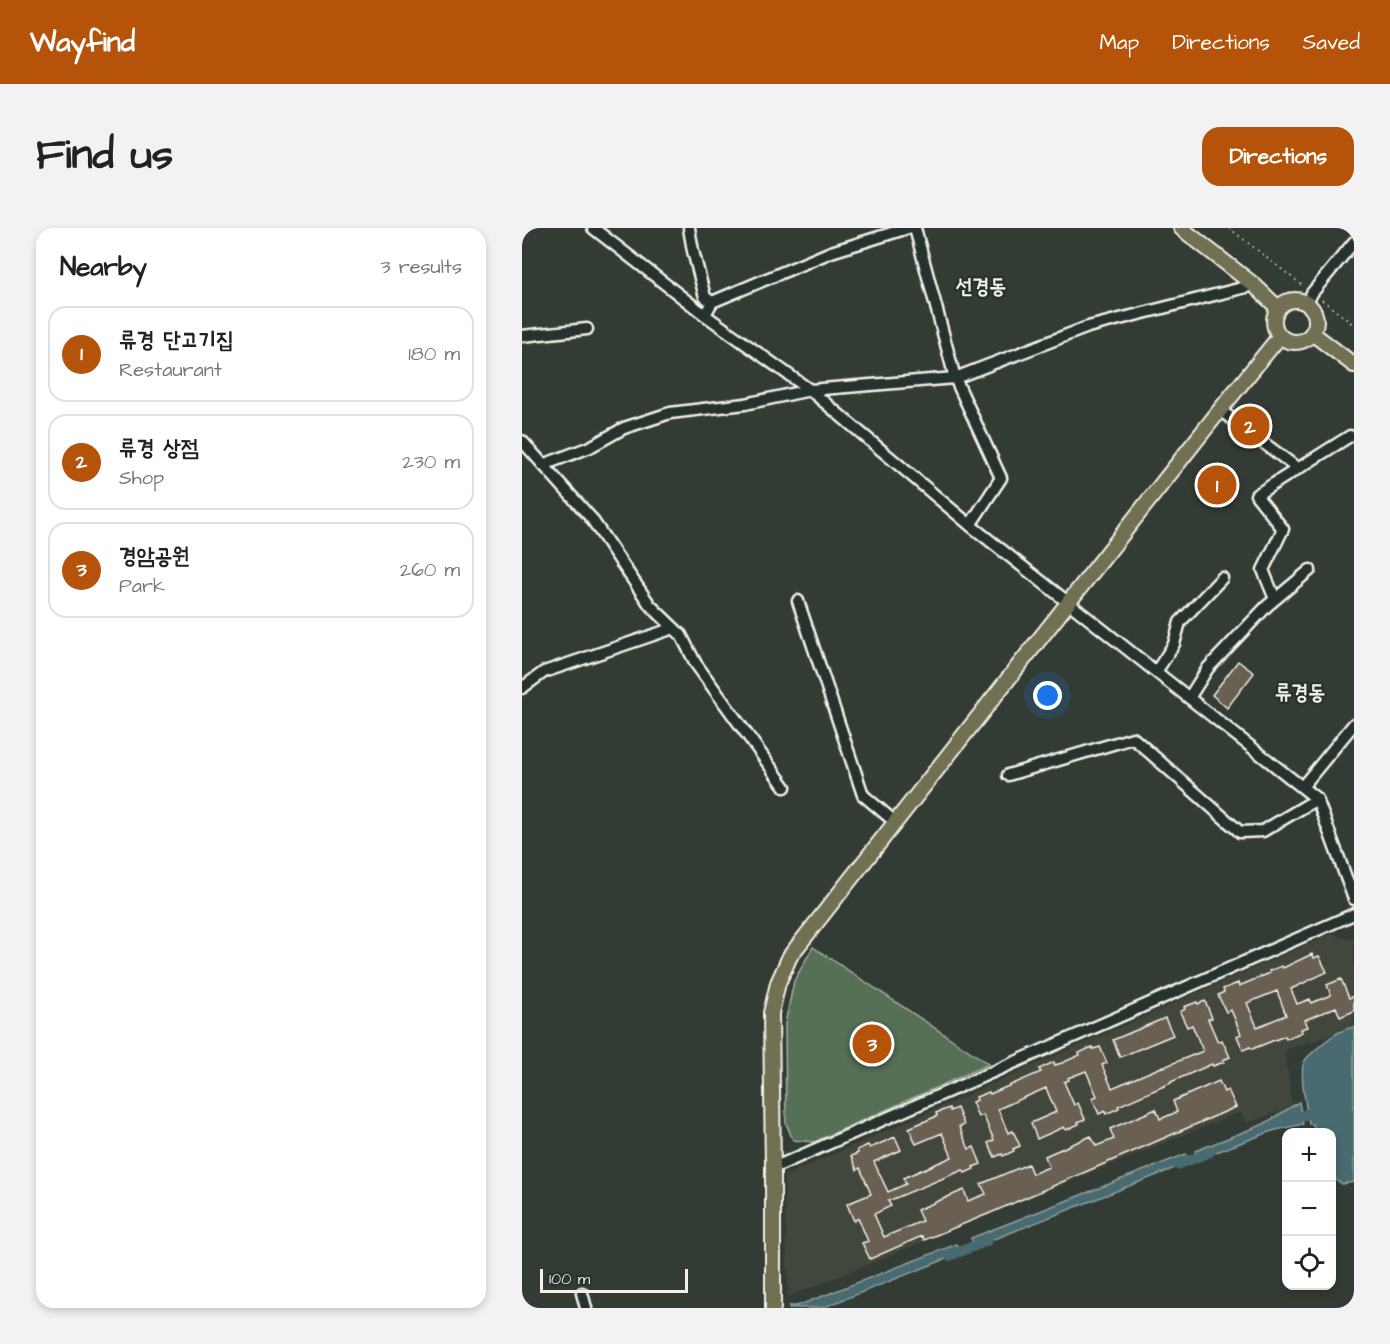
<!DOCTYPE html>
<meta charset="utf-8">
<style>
:root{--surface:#fff;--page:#f2f2f2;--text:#222;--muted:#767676;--line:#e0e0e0;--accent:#b45309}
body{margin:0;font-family:"Architects Daughter","Poor Story",sans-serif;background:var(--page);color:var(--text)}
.controls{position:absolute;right:18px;bottom:18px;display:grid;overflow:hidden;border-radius:12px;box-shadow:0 3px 9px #0003}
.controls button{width:54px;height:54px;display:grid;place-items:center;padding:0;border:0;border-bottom:2px solid var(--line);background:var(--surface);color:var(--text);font:30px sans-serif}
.scale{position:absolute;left:18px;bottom:15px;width:148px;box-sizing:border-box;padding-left:6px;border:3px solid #f4f1e8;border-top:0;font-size:16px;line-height:21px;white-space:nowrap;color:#f4f1e8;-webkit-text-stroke:4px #26332d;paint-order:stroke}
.you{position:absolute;left:526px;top:468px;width:21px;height:21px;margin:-15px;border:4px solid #fff;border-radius:50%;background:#1a73e8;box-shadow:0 0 0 9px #1a73e833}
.badge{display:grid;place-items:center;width:39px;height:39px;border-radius:50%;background:var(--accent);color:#fff;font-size:20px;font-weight:700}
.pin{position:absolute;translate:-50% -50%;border:3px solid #fff;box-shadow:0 2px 6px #0006}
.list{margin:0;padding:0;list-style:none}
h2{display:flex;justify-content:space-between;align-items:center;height:78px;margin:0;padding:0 24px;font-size:26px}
h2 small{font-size:20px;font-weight:400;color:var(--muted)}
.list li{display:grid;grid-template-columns:39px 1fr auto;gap:18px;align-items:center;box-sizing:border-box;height:96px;margin:0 12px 12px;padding:0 12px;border:2px solid var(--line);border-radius:18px}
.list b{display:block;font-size:22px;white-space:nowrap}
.list p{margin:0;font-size:20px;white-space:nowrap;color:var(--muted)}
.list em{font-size:20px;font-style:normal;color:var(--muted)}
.icon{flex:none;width:33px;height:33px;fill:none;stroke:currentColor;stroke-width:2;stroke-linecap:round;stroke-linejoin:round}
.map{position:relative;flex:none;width:832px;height:1080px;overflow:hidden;border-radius:18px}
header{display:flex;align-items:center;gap:36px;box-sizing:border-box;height:84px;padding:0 30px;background:var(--accent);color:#fff}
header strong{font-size:28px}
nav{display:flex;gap:33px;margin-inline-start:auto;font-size:21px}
.intro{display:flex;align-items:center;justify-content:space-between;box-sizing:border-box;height:144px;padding:0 36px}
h1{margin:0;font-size:42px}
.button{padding:15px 27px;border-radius:18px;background:var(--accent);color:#fff;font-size:21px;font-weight:700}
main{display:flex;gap:36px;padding:0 36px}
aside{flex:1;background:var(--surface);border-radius:18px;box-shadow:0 3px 9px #0003}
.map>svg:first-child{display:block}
</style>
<header>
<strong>Wayfind</strong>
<nav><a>Map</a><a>Directions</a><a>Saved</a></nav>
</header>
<div class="intro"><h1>Find us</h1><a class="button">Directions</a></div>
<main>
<aside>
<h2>Nearby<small>3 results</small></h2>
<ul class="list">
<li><span class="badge">1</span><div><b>류경 단고기집</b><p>Restaurant</p></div><em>180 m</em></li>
<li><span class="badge">2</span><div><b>류경 상점</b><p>Shop</p></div><em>230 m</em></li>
<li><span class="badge">3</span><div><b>경암공원</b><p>Park</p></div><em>260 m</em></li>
</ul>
</aside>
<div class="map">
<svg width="832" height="1080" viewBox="0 0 832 1080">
<rect width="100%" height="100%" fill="#333c34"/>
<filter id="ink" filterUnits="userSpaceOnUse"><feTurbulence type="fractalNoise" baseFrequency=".0167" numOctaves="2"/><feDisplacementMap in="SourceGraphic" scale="12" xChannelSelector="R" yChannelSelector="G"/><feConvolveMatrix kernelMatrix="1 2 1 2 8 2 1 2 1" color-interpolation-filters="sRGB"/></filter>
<g filter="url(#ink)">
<path fill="#43463d" d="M809,706L832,712V799L763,822L770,879L725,895L718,884L266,1069L262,948Z"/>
<path fill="#547056" stroke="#a4b09f" stroke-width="1.5" d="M291,719L467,836L292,914L271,912L264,895L263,796L272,753Z"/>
<path fill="#496a70" stroke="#8da0a0" stroke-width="1.5" d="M832,799V954L820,956L810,950V904H794L791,896H787C785,882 777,847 782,834C785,828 794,822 799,817C808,809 820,801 832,799Z
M777,874L781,896L750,903L676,931L673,923L742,896Z
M664,926L668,934L452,1019L449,1010Z
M435,1016L439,1025L300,1080H267V1078H275Z"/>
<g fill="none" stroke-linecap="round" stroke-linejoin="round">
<path stroke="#496a70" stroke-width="10" d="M767,893L785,886
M655,937L688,924
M427,1028L465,1013"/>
</g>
<path fill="#695f52" stroke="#f4f1e8" stroke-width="1.5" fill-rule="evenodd" d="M716,433L732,445L705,480L690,467Z
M790,726L792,730L797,728L805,744L769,761L775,776L788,771L789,775L809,767L805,757L819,751L827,770L832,768V783L818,789L814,779L783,792L786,799L779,801L780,804L764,811L763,808L730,821L728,819L721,822L715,808L719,806L709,782L704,784L696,767L702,764L701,761L716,755L717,758L748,745L747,743L760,738L761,740ZM755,763L764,787L735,799L725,775Z
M683,773L690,790L686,791L696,814L700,812L708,829L701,832L702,834L691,838L690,836L649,854V855L596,878L597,880L584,886L583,883L577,886L570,870L575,868L564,843L546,850L547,852L542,854L552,877L556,875L563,891L556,894L557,896L544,902L542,899L515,911L509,895L534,884L524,860L476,881L486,905L491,903L498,918L491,921L492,923L481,928L480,926L473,929L466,915L472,912L461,887L456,889L450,874L455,872L454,869L467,864L468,866L519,844L517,841L532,834L533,837L540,835L558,827L557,825L570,819L571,821L578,819L585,835L580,837L590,860L642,838V839L681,823L670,797L665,799L658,784L663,781L662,779L675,774L676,776Z
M643,790L651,807L598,829L591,812Z
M697,853L702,864L706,862L714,879L466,986L402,1012L400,1008L348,1031L340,1015L346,1013L336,990L332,993L325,976L349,966L338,940L335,942L329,928L336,925L335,922L346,917L348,920L373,909L379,922L352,934L366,964L384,956L381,950L430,929L420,905L394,916L387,900L415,888L414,885L427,880L428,883L435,880L442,897L437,899L447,921L452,919L459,936L451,939L452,941L443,945L441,942L366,973L369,978L352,986L362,1009L400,993L395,982L442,962L446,973L464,966L459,956L506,936L510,946L527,939L523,928L569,908L574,918L592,911L588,901L634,881L638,891L655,884L651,873Z"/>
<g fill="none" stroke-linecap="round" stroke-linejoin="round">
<g stroke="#f4f1e8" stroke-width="15">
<path id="minor" d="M71,0L183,87L288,162L448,297L795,571L832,671
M167,0L171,23L183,69L190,74
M393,0L433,150L479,250L448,297
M785,75L790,65L832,14
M183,87L190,74L309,24L386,0
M0,108L65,101
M698,182L775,240
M0,213L69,290L128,377L159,407L174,436L263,559
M21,237L68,219L102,200L148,185L223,176L288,162L433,150L566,99L732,57
M753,371L741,342L761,301L734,267L828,208
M276,373L341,567L373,594
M634,444L652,416L658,394L700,350
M0,460L22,444L152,400
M667,470L686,440L745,378L788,342
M486,547L611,510L718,604L741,603L795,571
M780,559L832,496
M251,940L832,686
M60,1065L64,1080"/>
</g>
<g stroke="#f4f1e8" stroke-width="18">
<path id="major" d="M659,0L732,57L756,80
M752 93a21 21 0 1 1 42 0a21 21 0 1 1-42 0Z
M790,105L832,137
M251,1080V940L249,785L256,755L268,728L698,182L758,108"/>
</g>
<path stroke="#f4f1e8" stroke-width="1.5" stroke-dasharray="1.5 4.5" stroke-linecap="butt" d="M707,0L781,58
M800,72L832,97"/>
<use href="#minor" stroke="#26332d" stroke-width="10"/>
<use href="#major" stroke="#716f52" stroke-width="14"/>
</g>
</g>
<g text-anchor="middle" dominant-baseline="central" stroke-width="4.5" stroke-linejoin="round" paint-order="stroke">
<g font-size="21" font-weight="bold" fill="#f4f1e8" stroke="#26332d">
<text x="459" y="58">선경동</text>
<text x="778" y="464">류경동</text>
</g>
</g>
</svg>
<div class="controls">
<button>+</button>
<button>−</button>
<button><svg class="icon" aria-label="locate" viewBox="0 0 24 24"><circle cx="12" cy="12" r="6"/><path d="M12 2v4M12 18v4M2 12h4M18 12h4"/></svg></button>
</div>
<div class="scale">100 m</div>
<div class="you"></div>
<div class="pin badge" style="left:695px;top:257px">1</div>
<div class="pin badge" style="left:728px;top:198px">2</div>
<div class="pin badge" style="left:350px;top:816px">3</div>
</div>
</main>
